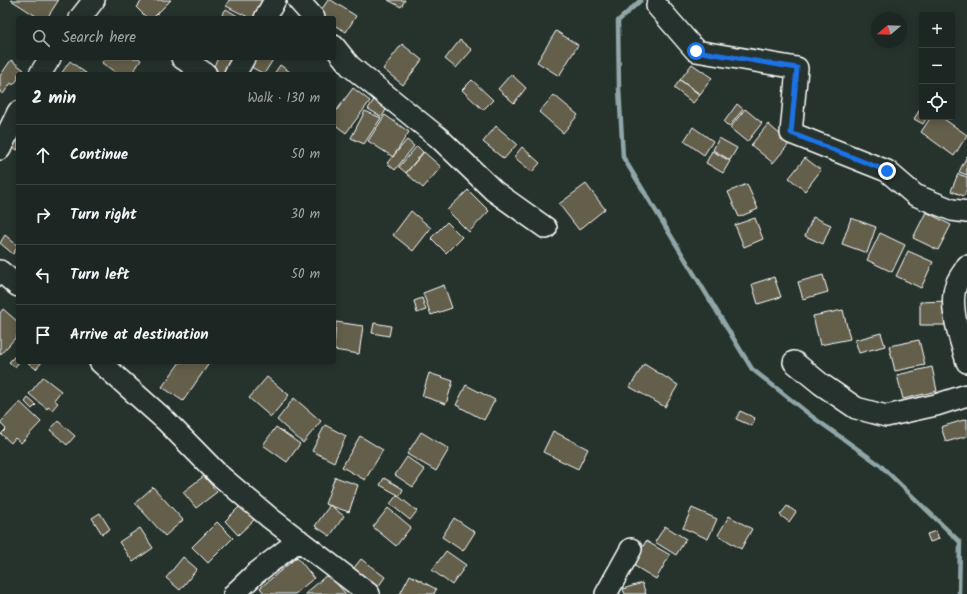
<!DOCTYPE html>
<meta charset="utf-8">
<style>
:root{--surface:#1c2622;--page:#29322f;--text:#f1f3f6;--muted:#a0a5a5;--line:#3a4340}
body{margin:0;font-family:Kalam,sans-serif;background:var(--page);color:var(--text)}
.controls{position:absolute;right:12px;top:12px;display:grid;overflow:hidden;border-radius:4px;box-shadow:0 2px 10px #0003}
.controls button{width:36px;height:36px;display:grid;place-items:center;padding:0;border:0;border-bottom:1px solid var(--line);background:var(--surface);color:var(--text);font:20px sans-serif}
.compass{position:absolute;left:871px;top:12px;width:36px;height:36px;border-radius:50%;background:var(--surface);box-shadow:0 2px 10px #0003;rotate:251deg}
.stop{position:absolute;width:12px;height:12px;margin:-9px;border:3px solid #1a73e8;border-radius:50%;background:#fff}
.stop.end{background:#1a73e8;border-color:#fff;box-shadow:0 1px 4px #0008}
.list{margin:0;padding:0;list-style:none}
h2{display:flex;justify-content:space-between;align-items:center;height:52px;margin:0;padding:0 16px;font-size:17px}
h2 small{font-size:13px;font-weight:400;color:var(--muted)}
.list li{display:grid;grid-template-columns:26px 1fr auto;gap:12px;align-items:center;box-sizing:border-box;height:60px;padding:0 16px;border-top:1px solid var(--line)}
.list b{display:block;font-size:15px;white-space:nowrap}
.list em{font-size:13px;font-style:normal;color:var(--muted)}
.icon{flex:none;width:22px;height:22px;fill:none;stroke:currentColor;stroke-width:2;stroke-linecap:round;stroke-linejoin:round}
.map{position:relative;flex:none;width:967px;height:594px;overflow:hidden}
.search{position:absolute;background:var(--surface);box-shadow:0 2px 10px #0003;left:16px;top:16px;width:320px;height:44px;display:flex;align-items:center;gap:10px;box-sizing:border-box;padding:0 14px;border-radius:4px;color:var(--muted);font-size:15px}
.panel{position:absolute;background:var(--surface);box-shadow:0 2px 10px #0003;left:16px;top:72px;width:320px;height:292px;border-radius:4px}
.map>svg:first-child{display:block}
</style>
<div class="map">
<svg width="967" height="594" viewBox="0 0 967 594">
<rect width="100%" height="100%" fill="#26332d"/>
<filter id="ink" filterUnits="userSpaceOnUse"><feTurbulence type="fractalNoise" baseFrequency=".025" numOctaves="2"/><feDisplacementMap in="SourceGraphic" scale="8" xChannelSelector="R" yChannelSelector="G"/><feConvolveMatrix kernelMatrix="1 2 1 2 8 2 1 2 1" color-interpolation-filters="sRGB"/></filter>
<g filter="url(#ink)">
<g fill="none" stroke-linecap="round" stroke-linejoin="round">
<path stroke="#91a6a8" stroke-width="4.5" d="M641,0L618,21L619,88L623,157L752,369L814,418L880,465L960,542L959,594"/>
</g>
<path fill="#635e4c" stroke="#fff" d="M11,0H57L58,1L47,18H39Z
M143,0H171L153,18H147L136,7Z
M229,0H265L256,18H250L226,6Z
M328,0H331L356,16L346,32L334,25V18H323L318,15Z
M388,0H405L401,7Z
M226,9L241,18H220Z
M556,31L578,45L559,76L537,62Z
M460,40L472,50L456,68L445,59Z
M402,44L422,60L403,85L383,69Z
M105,58H138L141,60L132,74H118L102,63Z
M218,58H237L228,74H219L212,70Z
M247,58H274L264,74L244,63Z
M11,60L24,70L21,74H18V79L13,85L11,83L3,94L0,92V76Z
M70,61L87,74H61Z
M692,64L712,78L700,94L680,80Z
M280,65L293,74H274Z
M511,74L526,88L514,103L498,89Z
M472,80L493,100L483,110L462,90Z
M680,80L700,95L693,103L674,88Z
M353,88L370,101L346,133L334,124V114Z
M554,95L578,115L563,133L539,112Z
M375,98L388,106L382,117L368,109Z
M737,104L743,109L729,127L724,122Z
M922,106V117H927L923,124L914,119Z
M745,109L762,123L747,142L730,128Z
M365,111L381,118L364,144L351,138Z
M385,115L409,132L393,157L368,141Z
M931,117H941L967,135L954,156L921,132Z
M768,124L790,143L773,163L751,145Z
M496,126L517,144L504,159L483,142Z
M693,127L713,141L704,155L684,141Z
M14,137L18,139V150L10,147Z
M719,138L737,148L730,160L713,150Z
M407,140L414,146L395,170L387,163Z
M417,146L423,152L406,173L399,167Z
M522,147L540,163L532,172L514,157Z
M712,151L730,161L723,173L706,163Z
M424,152L441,167L423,188L406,173Z
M967,156V175L959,172Z
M805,158L821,170L805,191L789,178Z
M958,174L967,177V188L964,196L951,191Z
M586,184L605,209L579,230L559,204Z
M747,184L758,209L739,217L728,192Z
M468,190L489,211L469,232L447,210Z
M411,211L431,228L413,251L393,235Z
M926,212L951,225L938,250L913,238Z
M813,217L831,225L823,244L805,236Z
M755,218L763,239L744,247L735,225Z
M851,218L876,227L867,253L842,244Z
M447,222L462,237L446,253L431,238Z
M880,233L905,245L892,272L867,260Z
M5,235L18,246L13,254L0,243Z
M908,251L933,262L921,288L896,276Z
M823,275L828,292L803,299L798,282Z
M774,277L781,297L758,304L752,284Z
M444,285L452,308L431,315L423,293Z
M422,298L426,310L417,313L414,301Z
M947,301L948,325H920V302Z
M3,309L18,322V335L0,355V313Z
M843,310L850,339L820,345L813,316Z
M336,322L363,326L359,354L334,350Z
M374,323L391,326L389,336L372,333Z
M881,333L885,346L859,353L855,340Z
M919,340L925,365L895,371L889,346Z
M15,356L19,362L15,367L9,362Z
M27,362H42L36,369Z
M180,362H210L183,401L162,387Z
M644,364L678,385L665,407L630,387Z
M932,367L937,391L903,399L897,375Z
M429,373L453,381L446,404L422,396Z
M43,377L61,391L54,400L58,403L52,410L48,407L47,409L29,394Z
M267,377L289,395L271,417L249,398Z
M466,385L495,400L484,420L456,405Z
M28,398L36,405L32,409L25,402Z
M294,398L321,421L303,443L277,420Z
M20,402L41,422L21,443L15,438L11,443L1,434L6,429L0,423Z
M740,411L755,418L752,426L736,419Z
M967,419V436L946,442L941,427Z
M58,421L75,436L67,445L50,430Z
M325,425L346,436L334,462L312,451Z
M276,427L300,444L287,462L263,445Z
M553,431L588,449L578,469L543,452Z
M421,432L449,449L436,471L407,454Z
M360,436L383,450L365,480L342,467Z
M407,457L425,470L413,487L395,475Z
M204,476L217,492L196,508L183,492Z
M335,477L358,485L349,512L325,504Z
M384,478L403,489L400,496L380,485Z
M153,487L183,520L165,536L135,503Z
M397,495L417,511L410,520L390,504Z
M330,505L344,516L330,536L315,526Z
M240,506L254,520L238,535L225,521Z
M787,506L796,512L789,522L780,515Z
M388,508L411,527L396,546L373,527Z
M692,508L717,519L708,539L683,528Z
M100,513L110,529L102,534L92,518Z
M729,516L752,529L741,549L718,535Z
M454,518L475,532L463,551L442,537Z
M217,522L233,538L208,563L192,547Z
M665,526L686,539L676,555L655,542Z
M140,528L153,548L133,562L119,542Z
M936,531L939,539L930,542L927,534Z
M646,541L670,555L656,579L633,565Z
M446,551L466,565L452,585L432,570Z
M183,557L197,569L180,590L166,578Z
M297,557L314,578L295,594H265L260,588Z
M361,559L385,577L378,587L353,569Z
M328,574L346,594H305Z
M410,575L436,589L434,594H400Z
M642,583L646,594H625L623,589Z"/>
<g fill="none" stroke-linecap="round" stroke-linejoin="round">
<g stroke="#fff" stroke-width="24">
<path id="minor" d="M298,0L314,18
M657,6L696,51L797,68L791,133L887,171L915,195L952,210L967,212
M80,18L94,0
M265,18L275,0
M334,46L350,66L438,137L494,191L546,228
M182,58L206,74
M40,74L50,58
M235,74L244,58
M0,149L18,112
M967,266C964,272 958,278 956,285C948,307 961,341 967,362
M0,271L18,286
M100,362L166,421L218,474L270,518L369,594
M794,362L821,384L856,408L886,416L936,405L967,395
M234,594L255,574L299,540
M606,594L631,549"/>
</g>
<use href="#minor" stroke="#26332d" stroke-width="21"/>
</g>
</g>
<g fill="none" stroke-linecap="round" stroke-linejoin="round" filter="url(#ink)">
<path stroke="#1a73e8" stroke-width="5" d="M696,51L797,68L791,133L887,171"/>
</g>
</svg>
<div class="controls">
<button>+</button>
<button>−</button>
<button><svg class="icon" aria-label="locate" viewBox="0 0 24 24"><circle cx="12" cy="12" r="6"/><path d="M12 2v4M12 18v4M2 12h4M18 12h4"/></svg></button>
</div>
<svg class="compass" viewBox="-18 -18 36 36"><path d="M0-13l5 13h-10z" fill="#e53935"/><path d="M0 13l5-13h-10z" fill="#a0a5a5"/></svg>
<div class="stop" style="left:696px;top:51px"></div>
<div class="stop end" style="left:887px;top:171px"></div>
<div class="search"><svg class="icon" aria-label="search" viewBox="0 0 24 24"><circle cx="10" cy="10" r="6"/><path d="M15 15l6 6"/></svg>Search here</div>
<section class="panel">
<h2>2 min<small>Walk · 130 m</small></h2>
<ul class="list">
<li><svg class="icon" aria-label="ahead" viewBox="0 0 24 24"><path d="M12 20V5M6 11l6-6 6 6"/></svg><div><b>Continue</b></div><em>50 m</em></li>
<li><svg class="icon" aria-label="right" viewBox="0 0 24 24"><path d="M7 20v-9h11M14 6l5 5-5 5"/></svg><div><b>Turn right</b></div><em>30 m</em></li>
<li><svg class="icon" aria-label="left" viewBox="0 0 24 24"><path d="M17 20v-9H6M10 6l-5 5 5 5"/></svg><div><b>Turn left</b></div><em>50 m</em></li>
<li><svg class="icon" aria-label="arrive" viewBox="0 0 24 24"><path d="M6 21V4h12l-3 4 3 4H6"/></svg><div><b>Arrive at destination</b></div></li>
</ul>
</section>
</div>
